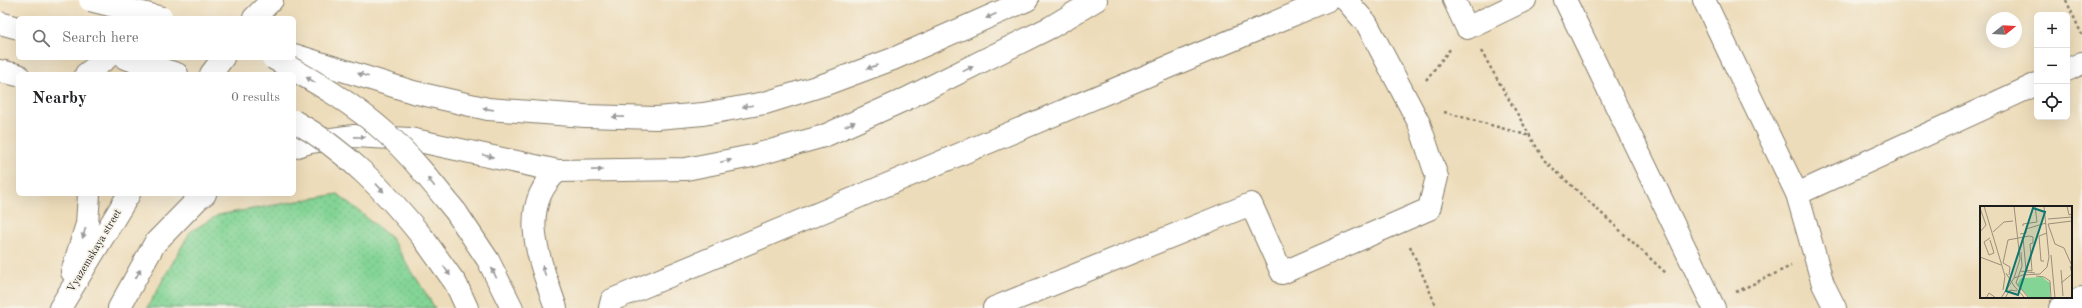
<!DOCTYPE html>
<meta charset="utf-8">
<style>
:root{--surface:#fff;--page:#f6f6f6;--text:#202124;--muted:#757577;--line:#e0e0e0}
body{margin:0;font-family:"Old Standard TT",serif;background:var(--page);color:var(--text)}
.controls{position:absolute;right:12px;top:12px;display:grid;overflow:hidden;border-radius:6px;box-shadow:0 4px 16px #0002}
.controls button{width:36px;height:36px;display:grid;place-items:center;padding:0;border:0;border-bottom:1px solid var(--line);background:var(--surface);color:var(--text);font:20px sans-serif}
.compass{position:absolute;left:1986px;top:12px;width:36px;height:36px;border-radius:50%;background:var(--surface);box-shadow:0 4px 16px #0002;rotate:72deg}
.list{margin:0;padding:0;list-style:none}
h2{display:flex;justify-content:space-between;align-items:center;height:52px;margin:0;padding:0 16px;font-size:17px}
h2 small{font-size:13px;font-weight:400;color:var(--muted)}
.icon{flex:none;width:22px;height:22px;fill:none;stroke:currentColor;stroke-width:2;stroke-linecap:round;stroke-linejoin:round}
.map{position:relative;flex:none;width:2082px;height:308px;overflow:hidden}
.search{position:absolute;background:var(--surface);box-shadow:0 4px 16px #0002;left:16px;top:16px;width:280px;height:44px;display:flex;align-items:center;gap:10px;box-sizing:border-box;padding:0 14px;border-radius:6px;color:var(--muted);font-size:15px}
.panel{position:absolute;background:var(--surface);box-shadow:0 4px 16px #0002;left:16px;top:72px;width:280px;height:124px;border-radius:6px}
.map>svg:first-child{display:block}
</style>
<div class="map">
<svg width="2082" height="308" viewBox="0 0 2082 308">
<defs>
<pattern id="grass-dots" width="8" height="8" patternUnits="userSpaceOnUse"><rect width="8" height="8" fill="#83d495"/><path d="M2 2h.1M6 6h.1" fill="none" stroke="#71b580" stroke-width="1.8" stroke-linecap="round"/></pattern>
</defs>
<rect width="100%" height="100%" fill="#f7f3e8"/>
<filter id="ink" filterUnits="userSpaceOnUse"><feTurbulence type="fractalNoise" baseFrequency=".025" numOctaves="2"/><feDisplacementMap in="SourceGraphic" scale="8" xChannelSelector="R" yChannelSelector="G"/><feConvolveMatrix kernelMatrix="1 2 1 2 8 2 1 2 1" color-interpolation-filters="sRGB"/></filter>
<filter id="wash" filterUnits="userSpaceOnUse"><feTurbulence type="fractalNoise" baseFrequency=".012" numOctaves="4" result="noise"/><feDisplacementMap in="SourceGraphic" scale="16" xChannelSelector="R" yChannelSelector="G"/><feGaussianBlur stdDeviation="0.9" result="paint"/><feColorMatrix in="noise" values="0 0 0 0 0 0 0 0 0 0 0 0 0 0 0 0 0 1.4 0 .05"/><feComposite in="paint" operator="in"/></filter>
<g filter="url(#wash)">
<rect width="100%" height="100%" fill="#eddcb9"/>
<path fill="url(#grass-dots)" stroke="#507858" d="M338,194L391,238L435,308H147L190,232L218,215Z"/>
</g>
<g filter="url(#ink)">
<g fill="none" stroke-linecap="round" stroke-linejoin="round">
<g stroke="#847c6a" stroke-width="24">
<path id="minor" d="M1454,0L1467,28L1525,0
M1565,0L1714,308
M1704,0L1797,194L2037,84
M294,55L413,92L488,109L585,116L657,118L703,114L765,103L826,84L893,59L1027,0
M2067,70L2082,63
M86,74L107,58
M294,147L310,142L354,136L410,139L558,171L686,169L752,156L824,136L906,99L1051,27L1096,0
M1797,194L1823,284L1835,308
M119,308L155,243L198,199L205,194
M556,308C541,263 515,208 558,171
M610,308L612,300L1328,0
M994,308L1251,204L1282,273L1429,209L1437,177L1419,123L1367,24L1346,0"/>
</g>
<g stroke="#847c6a" stroke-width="24">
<path id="major" d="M254,18L272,0
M125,58L177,74
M0,71L18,75
M211,74L223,58
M456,212L488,260L512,308
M424,239L456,284L467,308
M72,272L87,224L89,194
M60,308L129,194
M2060,308L2082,298"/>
</g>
<path stroke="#847c6a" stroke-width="2.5" stroke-dasharray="3 3" stroke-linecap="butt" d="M2066,0L2082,35
M1481,51L1544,160L1667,274
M1426,80L1451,48
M1444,112L1530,136
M1410,246L1437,308
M1736,292L1791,266"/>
<use href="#minor" stroke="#fff" stroke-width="22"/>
<use href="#major" stroke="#fff" stroke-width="22"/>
<g stroke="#847c6a" stroke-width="24" stroke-linecap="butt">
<path id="major-bridge" d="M90,0L162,18
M0,23L18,28
M273,58C312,80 353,103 387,134C412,157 434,185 456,212
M294,121C346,150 387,193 424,239"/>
</g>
<use href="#major-bridge" stroke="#fff" stroke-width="22"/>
</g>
<defs><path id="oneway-solid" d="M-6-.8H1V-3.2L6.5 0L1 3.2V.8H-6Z"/></defs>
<g fill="#999">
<use href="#oneway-solid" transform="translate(991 16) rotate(156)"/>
<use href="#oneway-solid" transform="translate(872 67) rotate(160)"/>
<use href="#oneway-solid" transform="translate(968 69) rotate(-26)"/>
<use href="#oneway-solid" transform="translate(363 75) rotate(-162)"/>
<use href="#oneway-solid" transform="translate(311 80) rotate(-149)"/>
<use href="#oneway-solid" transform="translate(748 106) rotate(170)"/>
<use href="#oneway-solid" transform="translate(488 109) rotate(-172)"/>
<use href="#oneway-solid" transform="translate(618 117) rotate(-179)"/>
<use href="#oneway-solid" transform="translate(850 124) rotate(-24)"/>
<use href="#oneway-solid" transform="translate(360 137) rotate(1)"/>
<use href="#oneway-solid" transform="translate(488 156) rotate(12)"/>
<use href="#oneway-solid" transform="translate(726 161) rotate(-12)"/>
<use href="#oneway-solid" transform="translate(597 170) rotate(-1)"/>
<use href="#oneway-solid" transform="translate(431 182) rotate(-129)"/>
<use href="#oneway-solid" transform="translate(380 188) rotate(47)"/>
<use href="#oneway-solid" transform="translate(84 233) rotate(107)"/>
<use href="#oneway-solid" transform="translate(447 271) rotate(55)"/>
<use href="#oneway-solid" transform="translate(544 271) rotate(-107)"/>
<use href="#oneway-solid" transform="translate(494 273) rotate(-116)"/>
<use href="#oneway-solid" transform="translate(138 274) rotate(-61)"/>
</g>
</g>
<g text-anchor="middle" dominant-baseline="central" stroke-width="3.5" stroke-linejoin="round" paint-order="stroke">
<g font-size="11" fill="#1c1c1c" stroke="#f7f3e8">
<text transform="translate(95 251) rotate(-59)">Vyazemskaya street</text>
</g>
</g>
<g transform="translate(1980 206)">
<rect width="92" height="92" fill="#eddcb9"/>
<path d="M62,71L70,77V92H50L37,79L41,72Z" fill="#83d495"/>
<path fill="none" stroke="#998f7a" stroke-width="1" d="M4,0L25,70L23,84M87,0L89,9L92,8M68,13L92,11M92,15L68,18L75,38L84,42L92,60M43,20V18L57,16L55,0M0,26L6,19L0,2M13,26L24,16L33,15M40,28L46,27V23L66,17M10,34L14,47L9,49L4,36L10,32M41,46L42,60L36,77L49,92M71,49L75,92M0,51L21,59M64,55H61L59,30L67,27M81,64L83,90M40,65L55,67M26,67L34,80L45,92M29,69L30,61L23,57L28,34L49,30L53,31V37L50,38L52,65L46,64L43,31M56,70L64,71L70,75L71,92M34,72L40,53L34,0M81,77L92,68L90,60M6,92L9,87L16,92M21,92L34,72L43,69L60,68L67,61L69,51L64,0M25,92L30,84L37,85"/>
<path fill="#0f766e" fill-opacity="0.15" stroke="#0f766e" stroke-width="2" d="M53,2L65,6L38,89L26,85Z"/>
<rect width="92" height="92" fill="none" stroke="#1c1c1c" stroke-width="2"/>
</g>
</svg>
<div class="controls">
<button>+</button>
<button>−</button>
<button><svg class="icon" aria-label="locate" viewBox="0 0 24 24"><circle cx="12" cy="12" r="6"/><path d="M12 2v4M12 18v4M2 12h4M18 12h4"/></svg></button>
</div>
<svg class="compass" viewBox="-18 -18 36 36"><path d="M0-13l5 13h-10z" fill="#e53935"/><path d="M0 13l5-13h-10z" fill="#757577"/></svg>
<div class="search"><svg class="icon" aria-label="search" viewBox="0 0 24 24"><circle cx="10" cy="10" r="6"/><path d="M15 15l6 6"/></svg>Search here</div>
<section class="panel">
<h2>Nearby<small>0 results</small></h2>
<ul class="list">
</ul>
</section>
</div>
